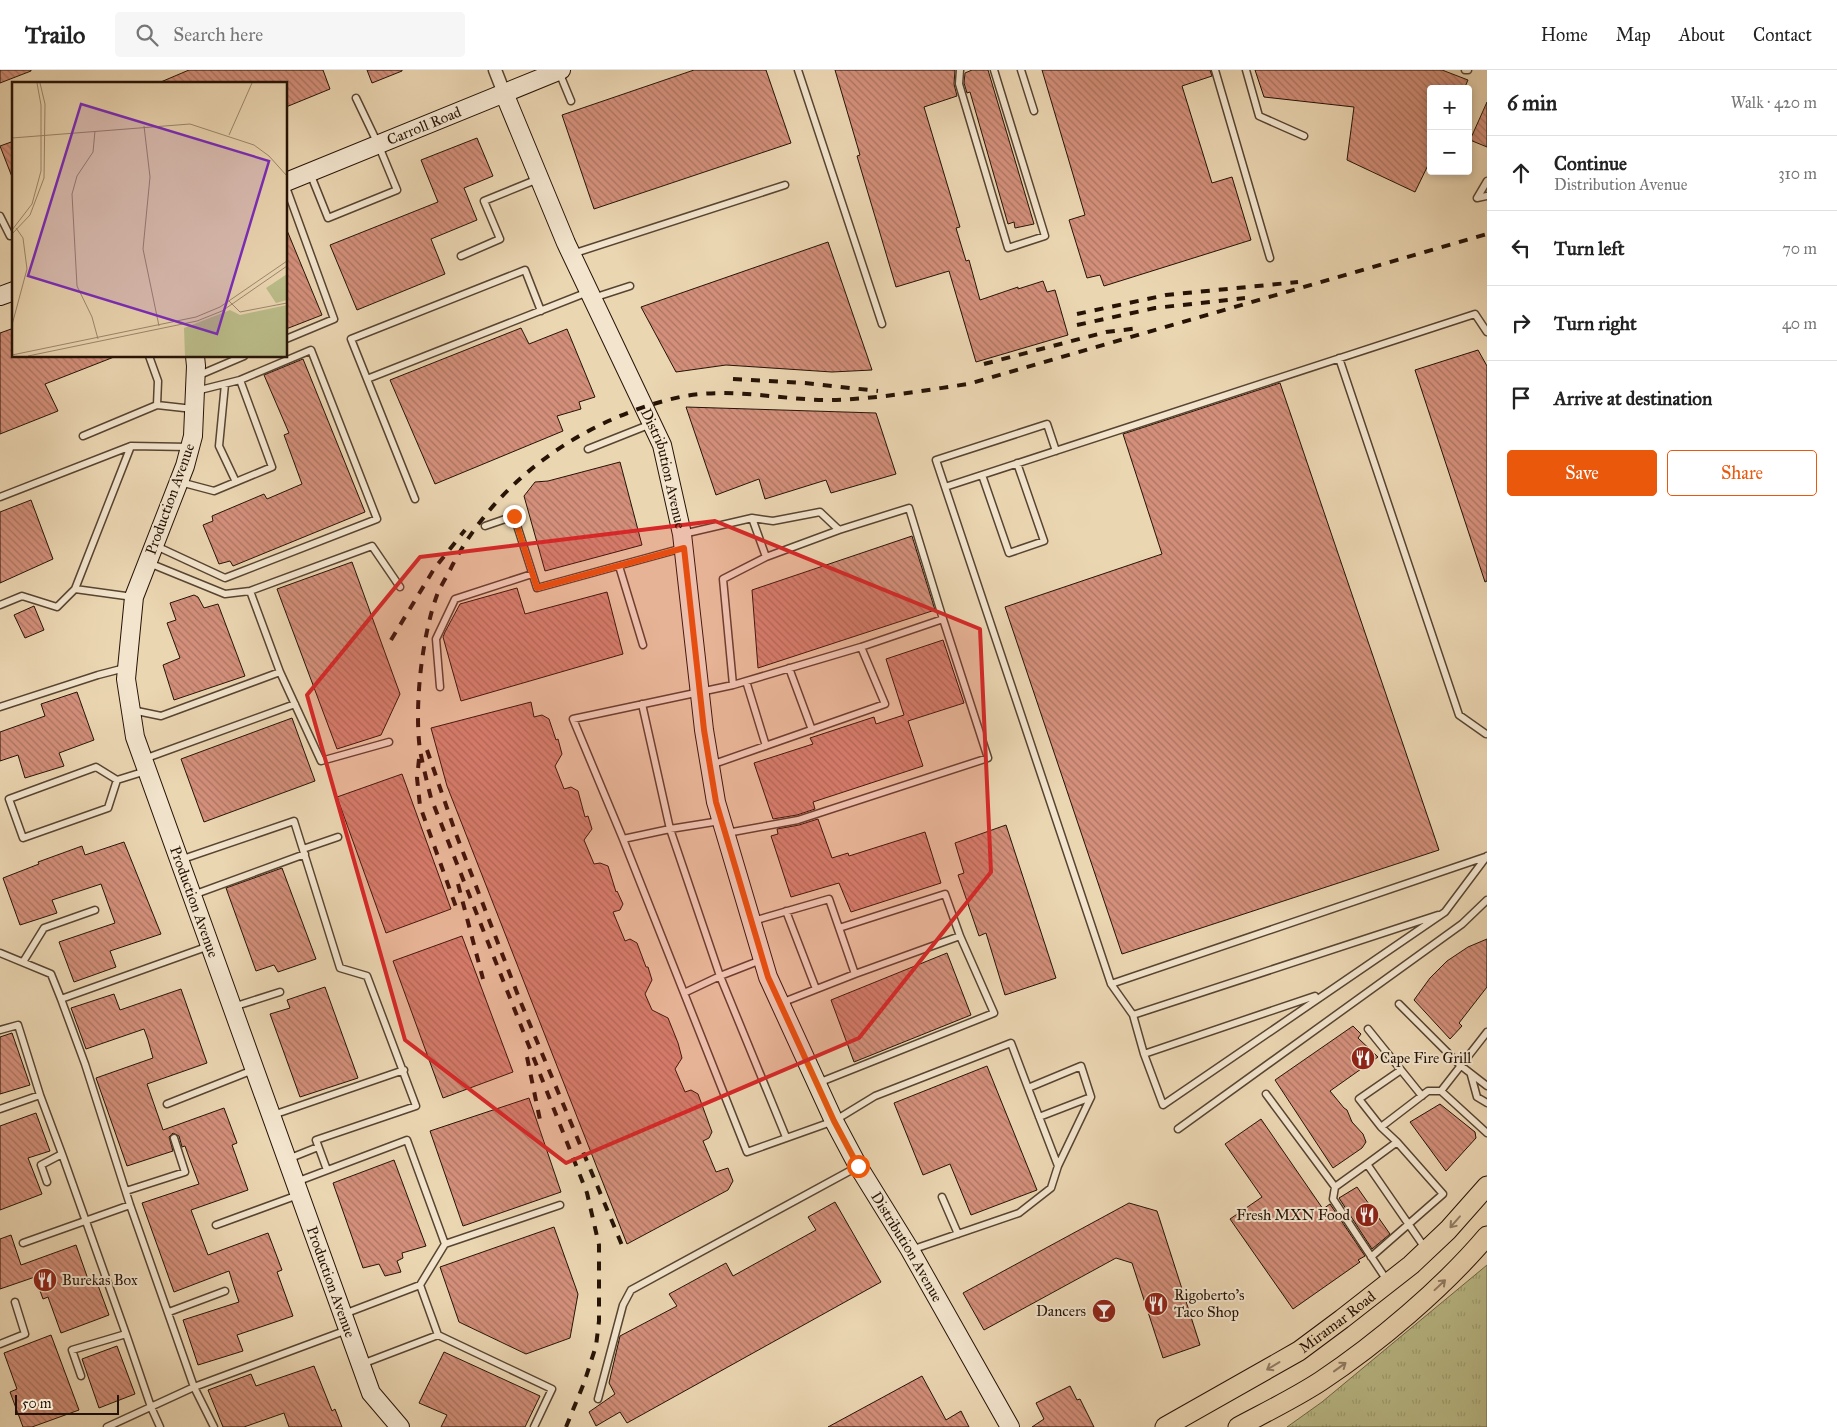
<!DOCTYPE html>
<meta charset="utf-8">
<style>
:root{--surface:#fff;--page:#f6f6f6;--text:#222;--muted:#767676;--line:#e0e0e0;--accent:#ea580c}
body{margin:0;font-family:"IM FELL Great Primer",serif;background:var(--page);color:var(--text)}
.controls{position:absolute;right:15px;top:15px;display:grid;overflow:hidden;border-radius:5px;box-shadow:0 2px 8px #0003}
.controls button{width:45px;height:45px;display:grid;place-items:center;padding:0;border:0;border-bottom:1px solid var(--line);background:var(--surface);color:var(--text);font:25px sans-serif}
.scale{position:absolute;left:15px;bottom:12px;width:104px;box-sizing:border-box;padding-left:5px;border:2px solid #261306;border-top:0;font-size:14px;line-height:18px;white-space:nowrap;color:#261306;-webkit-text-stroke:4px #f2e4cd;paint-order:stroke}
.stop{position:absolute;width:15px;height:15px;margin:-11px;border:4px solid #ea580c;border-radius:50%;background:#fff}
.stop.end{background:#ea580c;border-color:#fff;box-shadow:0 1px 5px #0008}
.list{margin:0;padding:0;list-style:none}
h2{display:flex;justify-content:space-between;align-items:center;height:65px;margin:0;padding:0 20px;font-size:21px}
h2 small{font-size:16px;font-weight:400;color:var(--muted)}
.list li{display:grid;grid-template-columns:32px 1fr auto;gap:15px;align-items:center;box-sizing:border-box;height:75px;padding:0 20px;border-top:1px solid var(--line)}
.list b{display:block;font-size:19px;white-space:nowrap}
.list p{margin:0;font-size:16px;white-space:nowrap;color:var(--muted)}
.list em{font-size:16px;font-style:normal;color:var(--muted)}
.actions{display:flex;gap:10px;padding:15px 20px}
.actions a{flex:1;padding:11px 0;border:1px solid var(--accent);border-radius:5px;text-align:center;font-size:18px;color:var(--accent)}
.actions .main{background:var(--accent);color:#fff}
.icon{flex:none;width:28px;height:28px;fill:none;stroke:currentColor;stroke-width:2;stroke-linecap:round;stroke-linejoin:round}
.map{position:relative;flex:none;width:1487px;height:1357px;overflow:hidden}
header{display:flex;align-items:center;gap:30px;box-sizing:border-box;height:70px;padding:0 25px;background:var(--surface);border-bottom:1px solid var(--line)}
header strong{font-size:24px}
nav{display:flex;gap:28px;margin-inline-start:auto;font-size:18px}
.search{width:350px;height:45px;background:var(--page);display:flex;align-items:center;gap:12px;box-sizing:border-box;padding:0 18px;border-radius:5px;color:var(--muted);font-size:19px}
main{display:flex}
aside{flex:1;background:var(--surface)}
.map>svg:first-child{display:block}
</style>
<header>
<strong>Trailo</strong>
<div class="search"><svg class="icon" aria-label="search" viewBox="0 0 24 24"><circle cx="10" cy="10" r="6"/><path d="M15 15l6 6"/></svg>Search here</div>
<nav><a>Home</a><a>Map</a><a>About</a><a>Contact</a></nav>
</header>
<main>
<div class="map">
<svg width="1487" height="1357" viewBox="0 0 1487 1357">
<defs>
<pattern id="grass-tufts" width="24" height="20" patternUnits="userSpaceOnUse" patternTransform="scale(1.25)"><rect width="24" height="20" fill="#bbbd8a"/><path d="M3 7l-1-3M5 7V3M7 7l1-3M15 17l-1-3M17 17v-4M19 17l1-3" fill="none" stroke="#a1a276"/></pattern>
<pattern id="building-back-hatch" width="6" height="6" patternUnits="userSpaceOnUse" patternTransform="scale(1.25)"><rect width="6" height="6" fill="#d38f7a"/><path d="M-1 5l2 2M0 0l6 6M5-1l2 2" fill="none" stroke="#ab7462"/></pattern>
</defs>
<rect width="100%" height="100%" fill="#ebd6b2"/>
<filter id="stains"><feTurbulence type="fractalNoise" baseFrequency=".004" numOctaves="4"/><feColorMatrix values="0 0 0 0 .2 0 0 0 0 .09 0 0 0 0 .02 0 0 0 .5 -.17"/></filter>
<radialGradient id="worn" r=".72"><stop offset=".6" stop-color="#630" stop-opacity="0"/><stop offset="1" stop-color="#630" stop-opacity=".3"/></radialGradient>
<path fill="url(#grass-tufts)" stroke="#706848" d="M1487,1195V1357H1287L1322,1332Z"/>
<path fill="url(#building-back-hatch)" stroke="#261306" d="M0,0H31V1L0,13Z
M189,0H323L330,19L286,37V14H156Z
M367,0H402V1L372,13Z
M694,0H766L791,73L594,139L562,45Z
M835,0H955L954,14L957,26L924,37L960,157L956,158L966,191L969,190L980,230L1018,217V219L1043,211L1047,222L1055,220L1068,265L976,292L949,201L896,217L857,86L860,85Z
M972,0H988L1034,154L1015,158L1014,152L1008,154L970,22L967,23L964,13L965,3Z
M1042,0H1210L1212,6L1182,16L1212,113L1232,107L1251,170L1104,216L1100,205L1087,208L1069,150L1085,145Z
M1255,0H1442L1468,10L1464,19H1431V89L1415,122L1347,90L1354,37L1264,27Z
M1487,32V77L1470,70Z
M477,68L493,106L464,118L477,150L431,169L445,204L357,240L330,175L438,132L421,90Z
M14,71V112L0,76Z
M286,158L322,245L286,259Z
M828,172L872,300L832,302L726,295L676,302L641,237Z
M14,258V286L114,287L45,314L58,341L0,364V263Z
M521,258L529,274L567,259L595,327L579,332L581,339L557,346L563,361L435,414L390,310Z
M1478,280L1487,296V511L1485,512L1415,300Z
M303,289L365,442L233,496L230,491L219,494L203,455L213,451L212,446L264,424L267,429L302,414L284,365L289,363L264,305Z
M1280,313L1439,780L1122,884L1005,537L1162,484L1123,364Z
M686,337L876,343L896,404L831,423L826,410L765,429L759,409L716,425Z
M620,392L642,475L545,501L524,426L535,412L548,411Z
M31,430L53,489L0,513V442Z
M912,466L935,540L758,598L752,520Z
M352,492L400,624L381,665L337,679L277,519Z
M517,518L525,544L607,522L623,584L461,631L443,567L445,562L460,534Z
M194,525L198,527L204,538L218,534L245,606L174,630L163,595L180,588L167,553L176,550L170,533Z
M34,536L44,560L25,568L14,545Z
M943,570L964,633L908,651L923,696L813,732L815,739L797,745L773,749L754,693L813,674L810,668L874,647L876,654L904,645L886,589Z
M77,622L94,670L59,683L64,696L25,708L18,685L0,691V662L45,646L41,634Z
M531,632L534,647L542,645L549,649L556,670L558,669L562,684L555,696L564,719L571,717L578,721L585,747L588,746L592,759L584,770L594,794L600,793L608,796L616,822L617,821L623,834L620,840L613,842L625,871L630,869L637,873L646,897H648L652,910L645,924L652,940L668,948L678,973L682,988L675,999L685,1022L691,1020L698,1024L712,1062L709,1068L703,1071L716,1102L728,1098L733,1111L728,1120L627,1174L447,716L431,658Z
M292,648L315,711L204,752L181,689Z
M402,704L451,839L386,863L337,727Z
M818,749L832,788L848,783L849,786L925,762L941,813L851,842L839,813L791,827L771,766L778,764L777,759L799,755Z
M1006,755L1056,908L1005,925L986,863L979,866L958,805L964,803L955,773Z
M124,772L161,864L110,881L116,897L74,912L59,872L115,853L101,814L52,830L57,843L20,855L3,808L39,794L38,792L82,776L85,785Z
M282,798L316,889L278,902L274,895L256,901L226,818Z
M462,866L513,1002L443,1028L393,891Z
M1487,869V917L1459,953L1462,956L1450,969L1414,930L1430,908L1447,891L1468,877Z
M947,883L971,945L854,992L831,930Z
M325,917L358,1008L300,1027L270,944L290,938L287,930Z
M181,919L207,993L147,1014L163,1060L224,1038L237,1073L232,1075L248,1120L191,1140L208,1185L268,1163L282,1200L277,1202L293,1246L237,1265L243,1281L198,1295L183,1250L239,1232L234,1217L229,1201L174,1222L142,1133L199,1114L190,1090L185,1076L182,1077L179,1066L173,1063L169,1067L173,1081L127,1096L96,1008L153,988L148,970L144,959L86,979L71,938L114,924L120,940Z
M1353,956L1361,964L1358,968L1378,987L1330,1021L1344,1038L1347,1040L1352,1052L1363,1064L1366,1072L1362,1078L1333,1098L1275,1010Z
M12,963L30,1015L0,1024V967Z
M987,996L1037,1120L971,1145L950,1094L923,1105L894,1033Z
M529,1028L561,1122L463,1156L430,1061Z
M1440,1034L1475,1062L1476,1068L1446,1101L1410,1052Z
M36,1043L50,1081L28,1088L42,1124L0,1140V1056Z
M1261,1049L1323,1139L1330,1134L1365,1186L1358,1190L1360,1192L1293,1239L1230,1149L1262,1127L1225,1074Z
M394,1090L426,1176L402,1183L403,1188L397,1191L401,1202L385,1206L379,1194L363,1198L333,1113Z
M1357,1117L1390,1164L1372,1179L1339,1128Z
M835,1132L881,1212L627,1353L620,1342L596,1356L589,1342L615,1324L609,1313L620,1266L677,1236L669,1224L726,1193L733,1206L816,1160L808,1147Z
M1129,1133L1157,1141L1200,1275L1163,1288L1132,1193L1116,1188L984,1260L963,1223Z
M554,1157L578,1224L570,1268L526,1284L459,1252L440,1197Z
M11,1165L21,1195L76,1175L89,1212L96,1210L109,1245L61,1263L48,1227L43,1229L35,1207L0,1219V1169Z
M51,1265L79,1340L32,1357H23L10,1322L17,1319L4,1283Z
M117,1276L135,1324L99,1338L82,1289Z
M444,1282L540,1326L525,1357H441L447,1345L419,1333Z
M314,1296L332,1341L335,1339L342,1357H289L284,1343L244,1357H223L208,1320L251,1304L256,1316Z
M922,1306L946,1350L961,1341L969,1357H828Z
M1070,1316L1077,1330L1080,1329L1094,1357H1032L1044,1349L1036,1333Z"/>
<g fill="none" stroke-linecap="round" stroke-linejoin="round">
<g stroke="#574431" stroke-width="9">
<path id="lane" d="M798,0L882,254
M960,0L959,14L1008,178L1045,166L994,0
M1021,0L1034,41
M1215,0L1270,188
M1246,0L1259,46L1304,66
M1465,0H1468
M559,2L571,31
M310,103L328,148L397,120L378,74L356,28
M1487,111L1477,128L1487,126
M286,117L334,249L286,269
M0,146L10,166L14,165
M572,184L785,115
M461,186L500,169L484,131L538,109
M593,228L630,216
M1339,288L1459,645L1486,664
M197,306L244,286
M367,309L351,269L525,200L541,241
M225,314L219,376L236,412
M157,335L193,339
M83,366L157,335L158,311L149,286
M131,376L189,377
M588,379L651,354
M982,405L1009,483L1044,471L1017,393
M180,412L214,421L272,397L240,310L196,321
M945,417L936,390L1047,354L1056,381
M0,427L131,376L75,519L57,537L22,526L0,535
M415,429L367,309L588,222
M752,448L773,451L820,442L839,460L909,438L943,549L861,577
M485,456L514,446L537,518L683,478
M683,464L752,448L766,487L723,509L733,615L861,577L885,634L711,695
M156,476L225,508L377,449L311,280L240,310
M766,487L839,460
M619,496L643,575
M75,519L133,527
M250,521L372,476L400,517
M789,598L812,660
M280,602L321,691L389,672
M746,611L766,676
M733,615L573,649L623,769L747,1082L834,1051L875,1026L1011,973L1028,1018
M440,617L436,569L455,529L532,504
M642,634L670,759L720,906L786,1067
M0,637L98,605L125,598
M132,640L161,646L280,602L250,521L225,524L149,493
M144,689L295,634
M117,710L108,738L23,768L9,729L96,697L117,710L146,701
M727,763L798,750L988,688L943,549
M623,769L670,759L720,751
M303,779L338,767
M1485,787L1111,914L1133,945L1144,984L1163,1035L1445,842L1487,786
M180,790L294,751L340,898L367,906L416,1036L316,1070L327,1100
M193,825L305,784
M786,841L816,919
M753,851L829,829L855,904L781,933
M839,858L945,824L960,866L855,904
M0,883L51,904L61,929
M23,892L44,858L95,840
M1111,914L945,417L1475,244L1487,262
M684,923L720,906L761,890
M1399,934L1460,995L1487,1016
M233,937L280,922
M1133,945L1438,845
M1368,959L1401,1000
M0,960L18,955L40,1025
M1144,984L1315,926
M1471,1005L1477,1027L1487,1033
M818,1013L994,943L960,866
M1441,1021L1487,962
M1266,1024L1335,1117
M167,1034L253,1000
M0,1039L40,1025L62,1084L41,1095L47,1112
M273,1045L404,1000
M1039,1047L1091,1027
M1381,1057L1359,1029L1401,1000L1422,1026
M1178,1059L1462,854L1487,830
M62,1084L126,1264
M288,1089L318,1077
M1367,1094L1335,1117L1333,1129L1388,1212
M296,1112L407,1070L445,1174L420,1215
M126,1121L185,1102L174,1068
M942,1127L958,1164
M216,1155L298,1125
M23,1173L130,1135
M445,1174L560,1135
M1425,1178L1367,1094L1397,1072L1381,1057L1428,1021H1441L1487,1063
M911,1180L1019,1143L1051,1118L1058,1096L1091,1027L1081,996L1028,1018L1058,1096
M1371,1187L1443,1124L1397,1072
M169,1242L225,1221
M344,1244L420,1215L438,1265L362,1294
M438,1265L552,1319L534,1357
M0,1274L25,1264L15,1232
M81,1306L72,1280L126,1264L151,1337L160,1357
M598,1329L623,1235L631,1220L857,1097
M107,1357L194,1317L130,1135L85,994L61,929L209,876
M214,1357L194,1317L347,1260"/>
</g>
<g stroke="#574431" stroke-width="15">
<path id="street" d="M495,0L504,23"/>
</g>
<g stroke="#261306" stroke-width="20">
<g id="secondary">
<path id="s1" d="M504,23L566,173L662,375L682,464L704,660L716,732L768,907L834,1051L858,1096L910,1180L1010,1357"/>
<path id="s2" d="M286,112L561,0"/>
<path d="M0,226L14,221"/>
<path id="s3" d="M195,286L196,296L193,366L185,396L134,527L126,609L135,667L371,1323L400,1357"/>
</g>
</g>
<g stroke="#261306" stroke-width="21">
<g id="primary">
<path id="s4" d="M1165,1357L1299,1281L1342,1249L1411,1195L1448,1160L1487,1116"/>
<path d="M1238,1357C1266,1342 1295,1328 1321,1311C1378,1273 1443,1218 1487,1166"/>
</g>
</g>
<use href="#lane" stroke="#f2e4cd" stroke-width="6"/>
<use href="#street" stroke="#f2e4cd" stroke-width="12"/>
<use href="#secondary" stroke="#f2e4cd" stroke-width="18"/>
<use href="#primary" stroke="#ebd6b2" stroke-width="19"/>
<path stroke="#261306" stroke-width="4" stroke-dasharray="9 9" stroke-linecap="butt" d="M1077,244L1166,225L1298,212
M1077,255L1155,238L1245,228
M984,294L1106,262L1140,258
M733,309L805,313L878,321
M391,570L434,499L465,460
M427,680L456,764L521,933L624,1180
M419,689L417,708L420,736L456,837
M458,814L483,909
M527,987L540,1050
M566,1357L584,1313L596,1276L599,1251V1175L587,1123L431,728C427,712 423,696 420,680C414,636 422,566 437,525C441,515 448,505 452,496C497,409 585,348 680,327C728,317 776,329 824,330C872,330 920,321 968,314L1487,164"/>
</g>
<defs><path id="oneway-shaft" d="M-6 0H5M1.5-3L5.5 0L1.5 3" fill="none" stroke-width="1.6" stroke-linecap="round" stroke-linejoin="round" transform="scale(1.25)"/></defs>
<g stroke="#927e65">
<use href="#oneway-shaft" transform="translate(1455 1152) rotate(131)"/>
<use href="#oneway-shaft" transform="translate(1440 1215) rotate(-43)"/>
<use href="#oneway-shaft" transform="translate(1273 1296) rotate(149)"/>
<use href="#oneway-shaft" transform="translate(1340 1297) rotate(-36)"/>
</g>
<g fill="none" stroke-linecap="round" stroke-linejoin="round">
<path stroke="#ea580c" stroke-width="6" d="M514,446L537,518L684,478L704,660L716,732L768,907L834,1051L858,1096"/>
</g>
<path fill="#d62828" fill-opacity="0.2" stroke="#d62828" stroke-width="4" stroke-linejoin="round" d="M715,451L980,559L991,802L859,968L566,1093L405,970L307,625L420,487Z"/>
<defs>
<g id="restaurant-disc" transform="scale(1.25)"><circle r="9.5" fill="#8f2418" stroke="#f2e4cd"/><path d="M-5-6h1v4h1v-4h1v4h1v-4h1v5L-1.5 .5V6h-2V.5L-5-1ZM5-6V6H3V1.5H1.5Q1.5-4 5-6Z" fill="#fff"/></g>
<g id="bar-disc" transform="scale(1.25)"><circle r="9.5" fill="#8f2418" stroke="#f2e4cd"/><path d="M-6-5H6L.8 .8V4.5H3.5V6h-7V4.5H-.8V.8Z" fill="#fff"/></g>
</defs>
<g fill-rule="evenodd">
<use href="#restaurant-disc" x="1363" y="988"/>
<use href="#restaurant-disc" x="1367" y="1145"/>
<use href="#restaurant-disc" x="45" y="1210"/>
<use href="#restaurant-disc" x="1156" y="1234"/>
<use href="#bar-disc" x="1104" y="1241"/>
</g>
<g text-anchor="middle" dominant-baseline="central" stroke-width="4" stroke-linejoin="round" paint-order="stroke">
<g font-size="15" fill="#261306" stroke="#f2e4cd">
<text stroke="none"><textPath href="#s2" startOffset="149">Carroll Road</textPath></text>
<text stroke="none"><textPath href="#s1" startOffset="409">Distribution Avenue</textPath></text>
<text transform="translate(170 429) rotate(-70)">Production Avenue</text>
<text stroke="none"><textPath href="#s3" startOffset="568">Production Avenue</textPath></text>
<text stroke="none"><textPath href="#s1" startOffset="1234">Distribution Avenue</textPath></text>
<text stroke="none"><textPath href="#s3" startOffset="972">Production Avenue</textPath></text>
<text stroke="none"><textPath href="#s4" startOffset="202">Miramar Road</textPath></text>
</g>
<g font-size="15" fill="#261306" stroke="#f2e4cd" text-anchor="start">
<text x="1380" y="988">Cape Fire Grill</text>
<text x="1350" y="1145" text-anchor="end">Fresh MXN Food</text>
<text x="62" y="1210">Burekas Box</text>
<text x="1174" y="1225">Rigoberto's<tspan x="1174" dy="17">Taco Shop</tspan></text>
<text x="1086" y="1241" text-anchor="end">Dancers</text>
</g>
</g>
<g transform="translate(12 12)">
<rect width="275" height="275" fill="#ebd6b2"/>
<path d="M275,192V218L264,221L254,206ZM275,223V274H173L172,246L218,228L228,233Z" fill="#bbbd8a"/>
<path fill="none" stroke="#9c886d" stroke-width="1" d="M132,44L138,95L131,167L147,244M83,49L81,70L65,94L60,112L65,204L80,235L86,257M217,53L240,1M0,56L178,42L242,63L257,74L275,94M0,148L20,122L29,89V23L25,1M0,152L18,133L32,96L33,22L28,1M217,219L228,230L275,221M0,243L15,187L11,156L4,146M0,273L184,235L208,225L275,179M16,274L185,239L210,229L275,184"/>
<path fill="#7b2cbf" fill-opacity="0.15" stroke="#7b2cbf" stroke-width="2.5" d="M69,22L257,79L205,252L16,194Z"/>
<rect width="275" height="275" fill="none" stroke="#261306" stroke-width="2.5"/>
</g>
<rect width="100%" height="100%" filter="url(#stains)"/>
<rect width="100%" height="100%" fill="url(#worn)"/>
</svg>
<div class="controls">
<button>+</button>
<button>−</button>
</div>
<div class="scale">50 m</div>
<div class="stop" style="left:858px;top:1096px"></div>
<div class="stop end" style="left:514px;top:446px"></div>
</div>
<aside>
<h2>6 min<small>Walk · 420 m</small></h2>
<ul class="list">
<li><svg class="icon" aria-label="ahead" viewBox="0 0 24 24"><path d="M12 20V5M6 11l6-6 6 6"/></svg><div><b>Continue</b><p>Distribution Avenue</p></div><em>310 m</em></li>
<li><svg class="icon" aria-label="left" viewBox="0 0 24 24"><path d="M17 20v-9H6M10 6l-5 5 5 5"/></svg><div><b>Turn left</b></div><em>70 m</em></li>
<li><svg class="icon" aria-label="right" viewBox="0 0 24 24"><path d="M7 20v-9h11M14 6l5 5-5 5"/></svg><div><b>Turn right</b></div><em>40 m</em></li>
<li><svg class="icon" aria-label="arrive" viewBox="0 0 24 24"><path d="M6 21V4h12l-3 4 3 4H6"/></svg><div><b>Arrive at destination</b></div></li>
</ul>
<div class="actions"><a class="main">Save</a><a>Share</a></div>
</aside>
</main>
